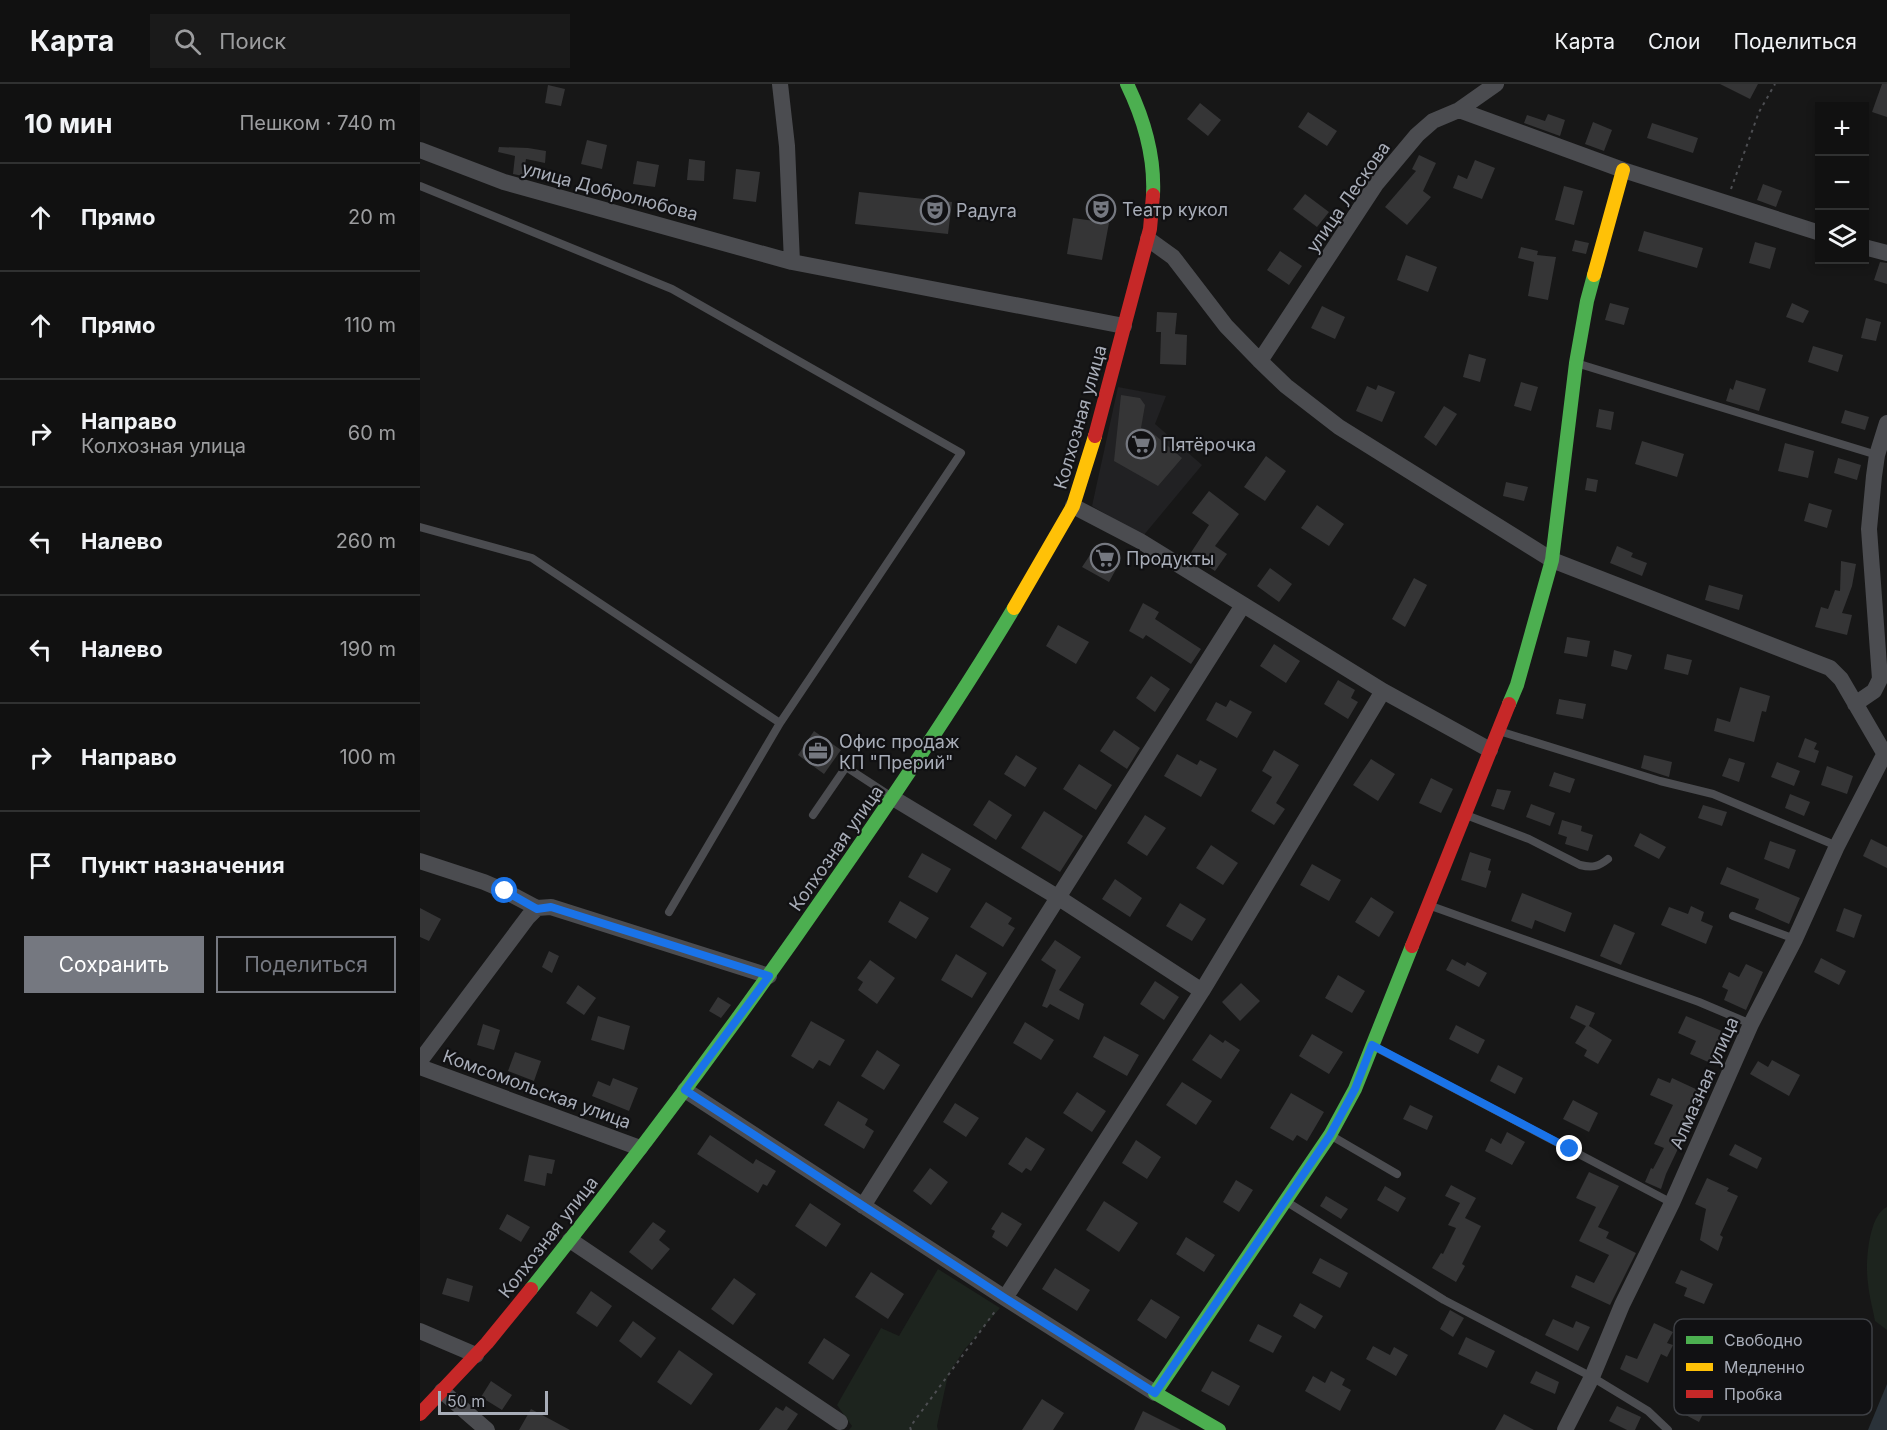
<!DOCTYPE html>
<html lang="ru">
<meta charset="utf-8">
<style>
:root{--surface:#111;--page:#1a1a1a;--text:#f1f3f6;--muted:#9c9d9f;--line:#303131;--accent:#757880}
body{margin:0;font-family:Inter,sans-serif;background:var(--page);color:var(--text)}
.controls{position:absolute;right:18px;top:18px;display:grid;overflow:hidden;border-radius:0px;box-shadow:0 3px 9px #0003}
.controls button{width:54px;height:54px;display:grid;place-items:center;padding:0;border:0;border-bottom:2px solid var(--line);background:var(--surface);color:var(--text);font:30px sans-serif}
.scale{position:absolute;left:18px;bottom:15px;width:110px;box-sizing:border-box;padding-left:6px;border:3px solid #a8adb8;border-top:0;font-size:16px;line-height:21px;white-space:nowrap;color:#a8adb8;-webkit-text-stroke:4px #111113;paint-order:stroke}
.stop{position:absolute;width:18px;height:18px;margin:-14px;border:4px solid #1a73e8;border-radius:50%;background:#fff}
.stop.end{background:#1a73e8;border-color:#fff;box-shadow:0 2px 6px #0008}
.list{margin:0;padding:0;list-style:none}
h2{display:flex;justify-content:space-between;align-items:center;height:78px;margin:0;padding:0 24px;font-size:26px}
h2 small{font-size:20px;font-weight:400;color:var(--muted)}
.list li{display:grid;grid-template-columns:39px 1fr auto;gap:18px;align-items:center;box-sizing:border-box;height:108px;padding:0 24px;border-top:2px solid var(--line)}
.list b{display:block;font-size:22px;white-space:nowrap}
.list p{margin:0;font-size:20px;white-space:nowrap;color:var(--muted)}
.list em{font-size:20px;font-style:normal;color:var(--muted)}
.actions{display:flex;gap:12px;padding:18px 24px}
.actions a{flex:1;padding:14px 0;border:2px solid var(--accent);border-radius:0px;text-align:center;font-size:21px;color:var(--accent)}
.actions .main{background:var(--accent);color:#fff}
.icon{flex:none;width:33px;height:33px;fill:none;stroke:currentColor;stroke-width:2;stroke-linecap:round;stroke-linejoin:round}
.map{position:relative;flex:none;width:1467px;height:1346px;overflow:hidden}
header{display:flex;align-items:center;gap:36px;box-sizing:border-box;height:84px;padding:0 30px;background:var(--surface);border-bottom:2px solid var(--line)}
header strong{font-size:28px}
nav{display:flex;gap:33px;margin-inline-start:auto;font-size:21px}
.search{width:420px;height:54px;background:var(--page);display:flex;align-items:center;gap:15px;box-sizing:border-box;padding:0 21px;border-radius:0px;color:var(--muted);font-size:22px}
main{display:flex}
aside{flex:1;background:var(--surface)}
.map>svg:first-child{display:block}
</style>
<header>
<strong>Карта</strong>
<div class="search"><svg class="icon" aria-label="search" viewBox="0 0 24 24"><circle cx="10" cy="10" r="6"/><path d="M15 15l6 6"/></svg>Поиск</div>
<nav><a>Карта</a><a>Слои</a><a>Поделиться</a></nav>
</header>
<main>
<aside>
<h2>10 мин<small>Пешком · 740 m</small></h2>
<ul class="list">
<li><svg class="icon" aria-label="ahead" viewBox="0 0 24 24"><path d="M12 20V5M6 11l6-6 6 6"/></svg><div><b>Прямо</b></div><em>20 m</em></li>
<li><svg class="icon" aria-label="ahead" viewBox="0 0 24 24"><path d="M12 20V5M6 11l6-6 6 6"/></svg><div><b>Прямо</b></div><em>110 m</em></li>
<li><svg class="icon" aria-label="right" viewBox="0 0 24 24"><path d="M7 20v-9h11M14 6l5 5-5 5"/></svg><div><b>Направо</b><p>Колхозная улица</p></div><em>60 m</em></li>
<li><svg class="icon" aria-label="left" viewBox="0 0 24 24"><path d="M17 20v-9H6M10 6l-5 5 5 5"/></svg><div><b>Налево</b></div><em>260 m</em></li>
<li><svg class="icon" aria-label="left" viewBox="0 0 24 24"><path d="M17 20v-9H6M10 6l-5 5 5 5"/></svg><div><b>Налево</b></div><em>190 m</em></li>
<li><svg class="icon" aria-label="right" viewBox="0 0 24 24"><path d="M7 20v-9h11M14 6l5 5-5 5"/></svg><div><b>Направо</b></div><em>100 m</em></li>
<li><svg class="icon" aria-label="arrive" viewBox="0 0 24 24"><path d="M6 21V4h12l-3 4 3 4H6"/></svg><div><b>Пункт назначения</b></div></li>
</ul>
<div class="actions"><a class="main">Сохранить</a><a>Поделиться</a></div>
</aside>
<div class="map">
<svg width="1467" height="1346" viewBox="0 0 1467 1346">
<rect width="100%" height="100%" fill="#171717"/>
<path fill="#212123" d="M698,303L746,312L735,340L782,381L723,452L672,422Z"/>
<path fill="#1d241e" d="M1467,1123V1246L1455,1237C1453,1225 1449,1212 1448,1199C1445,1182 1448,1131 1467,1123Z
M518,1185L580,1224L544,1266L528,1291L517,1342L518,1346H429L432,1342L417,1321L461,1244L479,1252Z"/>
<path fill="#2a3239" d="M1467,1300V1346H1448Z"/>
<path fill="#353536" d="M1300,0H1338L1330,15Z
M1462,0H1467V33L1452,28Z
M128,1L145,5L141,22L125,19Z
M780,19L801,36L788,52L767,35Z
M888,28L917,47L907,62L878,43Z
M1128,30L1145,36L1140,52L1104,39L1107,31L1125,37Z
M1173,38L1192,46L1184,67L1165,60Z
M1232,39L1278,54L1273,69L1227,54Z
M167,56L187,61L182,85L161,80Z
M79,63L108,64L126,67L125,79L106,75L103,92L93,90L95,72L78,68Z
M999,71L1016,79L1003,107L1011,113L987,141L965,123L996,87L992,85Z
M269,75L285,77L284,97L267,96Z
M1055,76L1075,84L1062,115L1033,104L1038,91L1047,95Z
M217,77L239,81L235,103L213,100Z
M316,85L340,88L336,118L313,115Z
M1343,100L1362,107L1356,123L1337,116Z
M1144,102L1163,107L1154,141L1135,136Z
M439,108L532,118L528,150L435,140Z
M885,110L909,128L897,143L873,125Z
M653,134L689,139L682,176L647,170Z
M1224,147L1283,164L1277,184L1218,167Z
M1155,156L1169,159L1166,170L1152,167Z
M1335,158L1356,164L1350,185L1329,179Z
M1101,163L1118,167L1117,171L1136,173L1128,216L1108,212L1114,178L1098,174Z
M860,167L882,182L869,201L847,186Z
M986,171L1017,183L1008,208L977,196Z
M1460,178L1467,179V200L1454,196Z
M1190,219L1209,224L1204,241L1185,236Z
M1372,219L1389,227L1383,239L1366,233Z
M902,222L925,233L915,255L891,244Z
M737,228L757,229L755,250L767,251L766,281L740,280L741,248H736Z
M1446,234L1461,238L1456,257L1441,254Z
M1393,262L1423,271L1418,288L1388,278Z
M1049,270L1066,275L1060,298L1043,293Z
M1316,296L1346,305L1339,327L1306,317L1310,304L1313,306Z
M1101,298L1118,303L1111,327L1094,322Z
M958,301L975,308L962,338L936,327L947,302L956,306Z
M701,311L720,314L725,321L721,344L729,346L762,374L738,402L694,377Z
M1024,322L1037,330L1016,362L1004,353Z
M1179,325L1194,328L1191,346L1176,343Z
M1425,326L1449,333L1445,346L1421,339Z
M1222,357L1264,370L1257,393L1215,380Z
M1365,359L1394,367L1388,394L1358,387Z
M846,372L866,387L845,417L824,403Z
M1418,374L1441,381L1437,396L1414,389Z
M1167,394L1178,396L1176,408L1165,406Z
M1086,398L1108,403L1104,417L1083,412Z
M789,407L819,430L795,462L807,470L795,487L770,470L789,441L772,429Z
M1389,419L1412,426L1407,444L1384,437Z
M897,421L924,440L909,462L881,444Z
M1197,462L1213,469L1211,473L1227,479L1222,492L1190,479Z
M684,467L700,478L689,498L662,483L670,471Z
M1421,477L1436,480L1432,502L1422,529L1432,531L1427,551L1395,543L1401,523L1408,525L1415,506L1420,507Z
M850,484L872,500L859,518L837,502Z
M994,494L1007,501L985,543L972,535Z
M1289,501L1323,511L1319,526L1285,516Z
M723,519L739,528L735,535L781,565L771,580L726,551L723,555L709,547Z
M638,541L669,558L656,580L626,562Z
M1147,553L1170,557L1167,573L1144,569Z
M854,560L880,577L866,599L840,582Z
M1194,566L1212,571L1207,586L1191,582Z
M1247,570L1272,576L1268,591L1244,585Z
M731,592L750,605L735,628L716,614Z
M918,596L935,606L931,614L938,618L928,635L904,620Z
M1320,603L1350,612L1346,628L1342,627L1334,658L1294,647L1297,634L1310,638Z
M1139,615L1166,620L1163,635L1136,630Z
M810,616L832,628L817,654L786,636L796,618L806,623Z
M694,646L720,664L707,685L680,667Z
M394,647L421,666L404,690L378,671Z
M1385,654L1397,659L1394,665L1399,667L1395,679L1378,673Z
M854,666L879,681L856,719L865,725L854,741L831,727L852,693L842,687Z
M757,670L777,681L780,676L797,685L781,713L744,692Z
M596,671L617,684L605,703L584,690Z
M1224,671L1252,678L1249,693L1221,684Z
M1309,674L1325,679L1319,698L1302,692Z
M951,675L975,690L958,717L933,701Z
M1357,678L1380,687L1374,702L1351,693Z
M659,680L692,701L676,726L643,705Z
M1407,682L1433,692L1427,710L1401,701Z
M1134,688L1155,695L1150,709L1129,702Z
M1011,694L1033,705L1021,729L999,719Z
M1077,705L1091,707L1084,726L1071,722Z
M1370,710L1390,718L1384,732L1365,724Z
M569,716L592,731L576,756L553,741Z
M1111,720L1135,729L1130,742L1106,733Z
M1283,721L1307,728L1302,742L1278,734Z
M624,727L663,752L640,788L601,764Z
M725,731L746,744L727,772L707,759Z
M1142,736L1162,742L1161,747L1173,751L1168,767L1145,760L1147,753L1138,750Z
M1220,749L1246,763L1239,775L1214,762Z
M1451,755L1467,763V784L1443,772Z
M1350,757L1376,766L1369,785L1344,775Z
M791,761L818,779L803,801L776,784Z
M1050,768L1071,775L1068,786L1071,787L1066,804L1041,796Z
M502,769L531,785L517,809L488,793Z
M892,780L921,796L909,817L880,801Z
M1307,783L1380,814L1369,840L1335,825L1339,815L1300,800Z
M695,795L722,814L710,833L682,815Z
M1102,809L1152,829L1145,848L1115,836L1112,845L1091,837Z
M951,813L974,828L959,853L935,838Z
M480,817L509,834L496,855L468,838Z
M566,818L592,834L588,840L595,844L583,863L550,843Z
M760,819L786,835L772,857L746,842Z
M1271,822L1284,828L1281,837L1293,842L1286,860L1241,841L1249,823L1268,830Z
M0,824L21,835L9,857L0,853Z
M1424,824L1442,831L1434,854L1416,847Z
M1194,840L1215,849L1201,881L1180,872Z
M635,856L661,873L639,906L664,920L659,936L630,920L627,924L622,922L636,886L621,876Z
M129,867L139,872L132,889L122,883Z
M536,870L567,889L552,914L521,896Z
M1401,874L1426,887L1419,901L1394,888Z
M1032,875L1045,882L1047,878L1067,889L1059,903L1026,886Z
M450,876L475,894L457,920L438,906L443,898L437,894Z
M1326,880L1343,888L1326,926L1304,916L1308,906L1302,903L1309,888L1319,893Z
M918,891L945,907L932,929L905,914Z
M735,897L759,913L744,936L720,920Z
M821,899L840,917L820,937L802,918Z
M158,901L176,914L164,931L146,919Z
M298,913L311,921L301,934L289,927Z
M1156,921L1175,929L1169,942L1192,956L1178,980L1164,972L1167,966L1155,959L1166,942L1150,934Z
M178,932L210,942L204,966L171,956Z
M1266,932L1309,950L1295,981L1270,970L1276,957L1258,949Z
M391,937L425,956L410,982L399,976L393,985L371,972Z
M605,938L634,956L621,976L593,959Z
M63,940L80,946L74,966L57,961Z
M1036,941L1065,956L1058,970L1029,955Z
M790,950L803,959L805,956L820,966L801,995L772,976Z
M892,950L923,968L909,990L879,972Z
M684,952L719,971L707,992L673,973Z
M457,966L480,981L464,1006L441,992Z
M95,968L121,977L114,997L88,987Z
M1352,976L1380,991L1369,1012L1330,990L1338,977L1348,983Z
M1078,981L1103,994L1095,1010L1070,997Z
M193,994L218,1004L209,1027L172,1012L178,997L190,1002Z
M1238,994L1250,999L1252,994L1280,1007L1260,1047L1265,1050L1246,1090L1241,1105L1225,1098L1231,1084L1233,1085L1244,1064L1234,1060L1253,1021L1230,1011Z
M762,998L792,1017L776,1041L746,1021Z
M657,1008L686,1027L672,1048L643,1029Z
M871,1009L904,1028L887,1057L877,1051L873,1057L850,1044Z
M1153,1016L1178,1029L1169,1048L1143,1035Z
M418,1017L448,1035L445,1041L454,1047L444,1065L404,1041Z
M535,1019L559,1034L546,1053L523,1038Z
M990,1021L1013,1032L1007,1046L983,1035Z
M1087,1048L1105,1058L1092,1081L1065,1067L1071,1054L1081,1060Z
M290,1051L333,1080L336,1075L356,1087L347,1102L343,1100L338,1109L277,1070Z
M606,1053L625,1065L611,1087L606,1084L602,1089L588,1080Z
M716,1056L741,1073L727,1095L702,1079Z
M1315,1060L1342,1074L1337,1085L1309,1071Z
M109,1071L135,1076L132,1090L127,1089L125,1102L104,1097Z
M510,1084L528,1098L511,1121L493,1107Z
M1169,1088L1199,1102L1178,1143L1189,1148L1186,1154L1216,1169L1190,1221L1151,1203L1156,1191L1174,1199L1189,1171L1159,1157L1176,1123L1156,1114Z
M1287,1094L1309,1104L1307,1107L1318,1112L1300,1151L1303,1153L1298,1167L1280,1156L1286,1125L1275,1120Z
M816,1096L833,1106L819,1128L803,1118Z
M1031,1101L1056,1114L1045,1134L1061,1142L1042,1180L1045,1182L1036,1198L1012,1184L1021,1169L1023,1170L1036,1144L1028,1141L1040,1119L1025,1112Z
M965,1102L986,1114L978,1128L957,1116Z
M906,1112L928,1125L921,1135L900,1122Z
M684,1117L718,1139L699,1168L666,1146Z
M390,1119L421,1140L406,1163L375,1142Z
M582,1128L602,1140L587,1163L572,1153L575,1147L571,1145Z
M87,1130L110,1143L101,1158L79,1145Z
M233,1138L246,1147L239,1156L250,1165L232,1186L209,1168Z
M766,1153L795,1171L784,1188L756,1170Z
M900,1174L928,1189L920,1204L892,1189Z
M635,1184L670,1206L657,1227L622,1205Z
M1261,1186L1293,1200L1284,1220L1264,1212L1267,1204L1255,1199Z
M451,1188L484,1210L468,1235L435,1213Z
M27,1194L53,1202L49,1218L22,1210Z
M314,1194L336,1210L313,1241L291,1225Z
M171,1207L192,1222L177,1243L156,1229Z
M731,1215L760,1233L746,1255L717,1236Z
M880,1219L903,1232L895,1245L873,1232Z
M1030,1226L1044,1234L1033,1253L1020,1245Z
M1133,1235L1153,1244L1156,1237L1170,1243L1158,1267L1125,1251Z
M213,1237L236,1254L221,1274L199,1257Z
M1234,1239L1253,1248L1247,1259L1253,1261L1247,1273L1241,1270L1228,1299L1200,1285L1206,1271L1217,1275Z
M838,1240L862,1252L853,1269L829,1257Z
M1046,1253L1075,1267L1067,1284L1038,1270Z
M404,1254L430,1271L413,1296L388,1279Z
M953,1262L970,1271L974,1263L988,1271L976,1292L946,1275Z
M259,1266L293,1290L271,1321L237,1298Z
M792,1287L820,1302L809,1322L781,1307Z
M911,1287L925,1295L922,1301L931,1306L920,1327L885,1307L893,1292L905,1299Z
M1116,1287L1139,1298L1135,1310L1110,1299Z
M71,1297L92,1311L82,1326L61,1313Z
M1267,1309L1288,1320L1279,1338L1258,1327Z
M622,1315L644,1329L633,1346H602Z
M366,1322L378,1330L367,1346H339L356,1323L363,1327Z
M1197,1322L1221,1333L1215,1346H1207L1189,1337Z
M111,1325L150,1346H99Z
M723,1327L761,1346H714Z
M1084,1330L1114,1346H1075Z"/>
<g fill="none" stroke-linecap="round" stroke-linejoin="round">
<path stroke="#4d4e52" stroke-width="2" stroke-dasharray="3 4.5" stroke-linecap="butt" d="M1311,105L1339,28L1355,0
M491,1346L490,1343L576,1226"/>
<path stroke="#4b4c50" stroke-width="8" d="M0,102L252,205L541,369L360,639L249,828
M1156,279L1457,371
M0,443L112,474L360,639
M1079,647L1240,697L1293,710L1417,762
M393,731L426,683L472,713
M1046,731L1109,755L1160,781C1172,784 1178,783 1188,775
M1011,822L1279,918L1331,940
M1313,832L1375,855
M953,962L1252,1119
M910,1051L977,1090
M867,1118L1024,1216L1172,1293L1228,1327L1248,1346"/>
<path stroke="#4b4c50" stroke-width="16" d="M360,0L367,62L372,178
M1039,26L1203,86L1400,149
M0,66L84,98L372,178L704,242
M728,155L753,173L806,242L840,277L866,302L919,343L1132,476L1410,584L1421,595L1467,674
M1444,163L1467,169
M840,277L956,100L997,51L1013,37L1039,26L1076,0
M653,422L720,457L963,607L1070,666
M1435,620L1454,607L1460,595L1449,445L1454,392L1457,371L1467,339
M473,714L639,814L782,907
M0,777L64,798L85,807L117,824
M0,977L108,833L117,824L131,823L349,892
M0,983L220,1064
M265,1006L585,1214L735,1309
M443,1122L823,521
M150,1156L420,1338
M585,1214L782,907L963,607
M0,1247L56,1271
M22,1307L67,1346
M1145,1346L1172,1293L1202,1221L1252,1119L1331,940L1375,855L1417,762L1464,671"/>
<path stroke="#4caf50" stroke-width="14" d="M707,0C724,35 735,71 733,111
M1089,620L1097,601L1132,476L1156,279L1167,217L1174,191
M111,1205C214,1076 313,944 407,808C472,715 536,621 594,524
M799,1346L735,1309L910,1051L935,1005L992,862"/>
<path stroke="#ffc107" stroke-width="14" d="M1174,191L1203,86
M594,524L653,422L675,352"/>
<path stroke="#c62828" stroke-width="14" d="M675,352L730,145L733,111
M992,862L1089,620
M0,1330L67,1259L111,1205"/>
</g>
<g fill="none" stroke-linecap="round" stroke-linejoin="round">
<path stroke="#1a73e8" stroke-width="8" d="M85,807L117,825L131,823L349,892L265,1006L585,1214L735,1309L910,1051L935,1005L952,961L1150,1065"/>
</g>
<defs>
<g id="theatre-ring" transform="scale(1.5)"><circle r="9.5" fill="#111113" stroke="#757880" stroke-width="1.5"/><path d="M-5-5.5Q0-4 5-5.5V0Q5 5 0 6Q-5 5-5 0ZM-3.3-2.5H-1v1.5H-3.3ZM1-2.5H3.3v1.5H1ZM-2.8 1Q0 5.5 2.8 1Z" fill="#757880"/></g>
<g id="supermarket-ring" transform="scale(1.5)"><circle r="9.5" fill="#111113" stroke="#757880" stroke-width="1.5"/><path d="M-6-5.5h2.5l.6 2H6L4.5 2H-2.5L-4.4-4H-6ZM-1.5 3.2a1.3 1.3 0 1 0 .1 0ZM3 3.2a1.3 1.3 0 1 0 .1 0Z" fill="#757880"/></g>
<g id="office-ring" transform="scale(1.5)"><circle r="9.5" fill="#111113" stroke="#757880" stroke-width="1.5"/><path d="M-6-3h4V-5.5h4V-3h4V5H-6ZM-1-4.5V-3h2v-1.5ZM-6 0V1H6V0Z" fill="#757880"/></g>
</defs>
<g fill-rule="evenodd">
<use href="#theatre-ring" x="681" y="125"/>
<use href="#theatre-ring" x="515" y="126"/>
<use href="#supermarket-ring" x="721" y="360"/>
<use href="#supermarket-ring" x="685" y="474"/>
<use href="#office-ring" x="398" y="667"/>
</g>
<g text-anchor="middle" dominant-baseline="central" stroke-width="4.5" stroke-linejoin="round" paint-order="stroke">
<g font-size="18" fill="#a8adb8" stroke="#111113">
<text transform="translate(190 107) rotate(15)">улица Добролюбова</text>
<text transform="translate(928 113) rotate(-55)">улица Лескова</text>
<text transform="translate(660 333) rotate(-74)">Колхозная улица</text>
<text transform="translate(416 764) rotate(-55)">Колхозная улица</text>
<text transform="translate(1284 999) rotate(-66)">Алмазная улица</text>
<text transform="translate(117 1005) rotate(20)">Комсомольская улица</text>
<text transform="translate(128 1153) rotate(-52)">Колхозная улица</text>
</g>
<g font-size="18" fill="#a8adb8" stroke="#111113" text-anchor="start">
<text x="702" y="125">Театр кукол</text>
<text x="536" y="126">Радуга</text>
<text x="742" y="360">Пятёрочка</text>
<text x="706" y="474">Продукты</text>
<text x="419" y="657">Офис продаж<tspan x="419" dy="21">КП "Прерий"</tspan></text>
</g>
</g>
<rect x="1254" y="1235" width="198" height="96" rx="9" fill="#111113" stroke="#3e4045" stroke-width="1.5"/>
<rect x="1266" y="1252" width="27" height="8" fill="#4caf50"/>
<rect x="1266" y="1279" width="27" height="8" fill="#ffc107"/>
<rect x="1266" y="1306" width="27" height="8" fill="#c62828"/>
<g font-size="16" fill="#a8adb8">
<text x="1304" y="1262">Свободно</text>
<text x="1304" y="1289">Медленно</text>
<text x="1304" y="1316">Пробка</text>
</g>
</svg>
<div class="controls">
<button>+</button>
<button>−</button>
<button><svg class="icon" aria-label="layers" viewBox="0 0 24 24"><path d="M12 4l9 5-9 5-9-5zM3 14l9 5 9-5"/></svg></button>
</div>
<div class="scale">50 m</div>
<div class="stop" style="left:85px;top:807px"></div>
<div class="stop end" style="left:1150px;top:1065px"></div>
</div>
</main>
